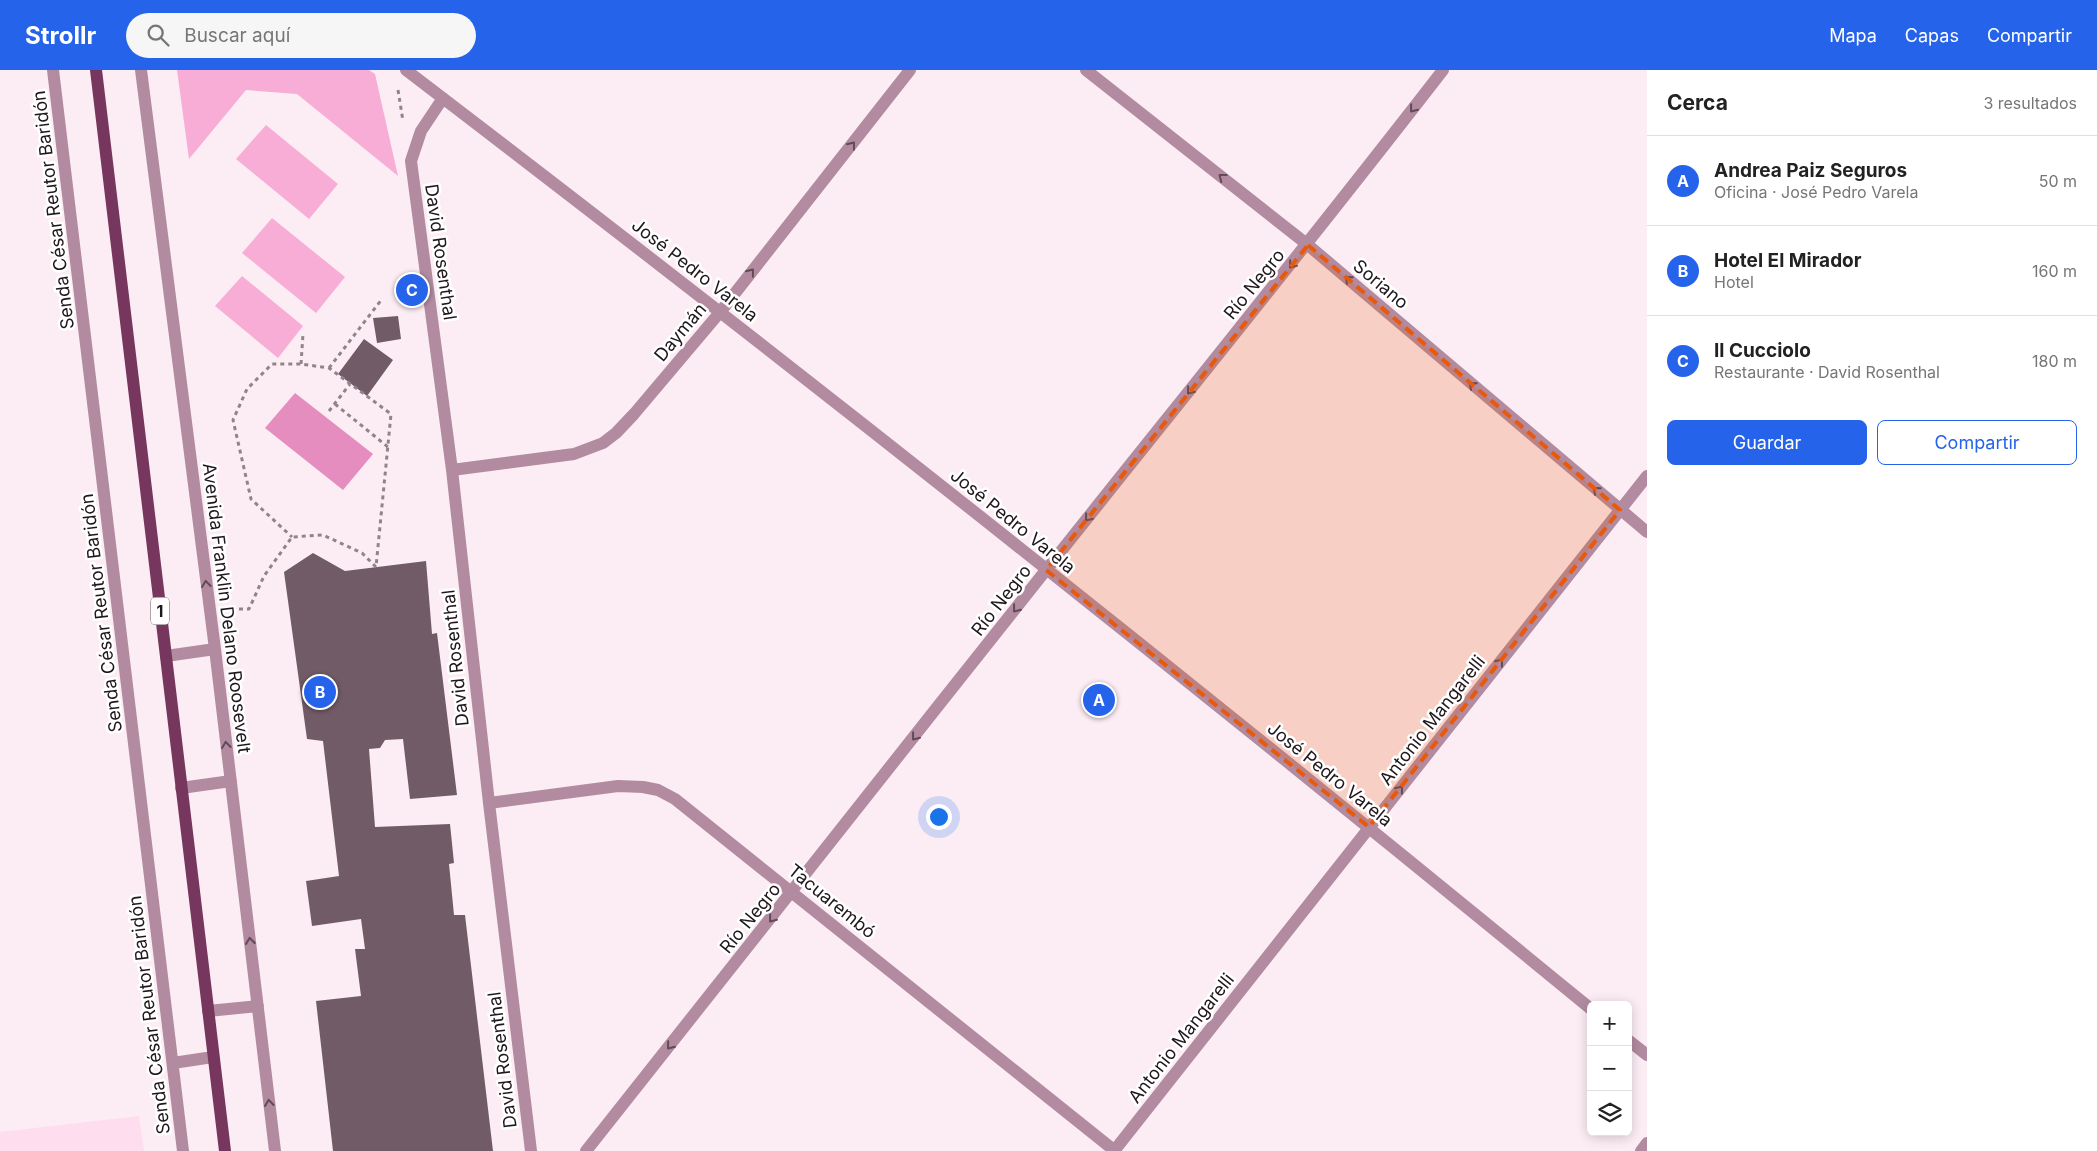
<!DOCTYPE html>
<html lang="es">
<meta charset="utf-8">
<style>
:root{--surface:#fff;--page:#f6f6f6;--text:#222;--muted:#767676;--line:#e0e0e0;--accent:#2563eb}
body{margin:0;font-family:Inter,sans-serif;background:var(--page);color:var(--text)}
.controls{position:absolute;right:15px;bottom:15px;display:grid;overflow:hidden;border-radius:8px;box-shadow:0 2px 12px #0003}
.controls button{width:45px;height:45px;display:grid;place-items:center;padding:0;border:0;border-bottom:1px solid var(--line);background:var(--surface);color:var(--text);font:25px sans-serif}
.you{position:absolute;left:938px;top:746px;width:18px;height:18px;margin:-12px;border:4px solid #fff;border-radius:50%;background:#1a73e8;box-shadow:0 0 0 8px #1a73e833}
.badge{display:grid;place-items:center;width:32px;height:32px;border-radius:50%;background:var(--accent);color:#fff;font-size:16px;font-weight:700}
.pin{position:absolute;translate:-50% -50%;border:2px solid #fff;box-shadow:0 1px 5px #0006}
.list{margin:0;padding:0;list-style:none}
h2{display:flex;justify-content:space-between;align-items:center;height:65px;margin:0;padding:0 20px;font-size:21px}
h2 small{font-size:16px;font-weight:400;color:var(--muted)}
.list li{display:grid;grid-template-columns:32px 1fr auto;gap:15px;align-items:center;box-sizing:border-box;height:90px;padding:0 20px;border-top:1px solid var(--line)}
.list b{display:block;font-size:19px;white-space:nowrap}
.list p{margin:0;font-size:16px;white-space:nowrap;color:var(--muted)}
.list em{font-size:16px;font-style:normal;color:var(--muted)}
.actions{display:flex;gap:10px;padding:15px 20px}
.actions a{flex:1;padding:11px 0;border:1px solid var(--accent);border-radius:8px;text-align:center;font-size:18px;color:var(--accent)}
.actions .main{background:var(--accent);color:#fff}
.icon{flex:none;width:28px;height:28px;fill:none;stroke:currentColor;stroke-width:2;stroke-linecap:round;stroke-linejoin:round}
.map{position:relative;flex:none;width:1647px;height:1081px;overflow:hidden}
header{display:flex;align-items:center;gap:30px;box-sizing:border-box;height:70px;padding:0 25px;background:var(--accent);color:#fff}
header strong{font-size:24px}
nav{display:flex;gap:28px;margin-inline-start:auto;font-size:18px}
.search{width:350px;height:45px;background:var(--page);display:flex;align-items:center;gap:12px;box-sizing:border-box;padding:0 18px;border-radius:28px;color:var(--muted);font-size:19px}
main{display:flex}
aside{flex:1;background:var(--surface)}
.map>svg:first-child{display:block}
</style>
<header>
<strong>Strollr</strong>
<div class="search"><svg class="icon" aria-label="search" viewBox="0 0 24 24"><circle cx="10" cy="10" r="6"/><path d="M15 15l6 6"/></svg>Buscar aquí</div>
<nav><a>Mapa</a><a>Capas</a><a>Compartir</a></nav>
</header>
<main>
<div class="map">
<svg width="1647" height="1081" viewBox="0 0 1647 1081">
<rect width="100%" height="100%" fill="#fcedf4"/>
<path fill="#feddee" d="M139,1046L144,1081H0V1062Z"/>
<path fill="#f8add6" d="M177,0H369L375,4L398,106L297,24L246,20L189,89Z
M266,55L338,114L309,149L236,89Z
M272,148L345,207L316,243L242,183Z
M242,206L303,256L278,288L215,236Z"/>
<path fill="#e48dbe" d="M295,323L373,384L343,420L265,358Z"/>
<path fill="#715b67" d="M398,246L401,269L377,273L373,248Z
M364,269L393,290L367,326L338,304Z
M313,483L345,501L426,491L432,564L437,563L457,725L410,729L403,669L385,670L380,678L369,679L375,757L450,754L454,793L449,794L454,845H465L493,1081H333L316,931L361,926L355,879H365L361,849L312,856L306,811L339,806L323,671L307,669L284,502Z"/>
<g fill="none" stroke-linecap="round" stroke-linejoin="round">
<path stroke="#90848a" stroke-width="3" stroke-dasharray="4 4" stroke-linecap="butt" d="M398,20L403,51
M301,294L303,264
M329,298L382,229
M335,334L388,377
M329,341L350,314
M239,539H249L264,506L292,467L323,465L362,483L376,497L391,344L329,298L301,294H272L247,319L233,350L251,429L292,467"/>
<path stroke="#b28ba0" stroke-width="12" d="M53,0L183,1081
M141,0L215,579L275,1081
M406,0C807,306 1201,619 1591,939
M1086,0L1308,175L1647,462
M443,28L421,61L411,91L452,400L489,733L531,1081
M452,400L574,384L603,373L616,363L634,344L721,241L910,0
M166,586L215,579
M181,718L231,711
M489,733L618,716L643,717L658,720L675,729L1115,1081
M208,941L258,936
M1628,970L1647,985
M173,993L213,987
M586,1081C741,888 892,693 1046,500C1179,333 1313,168 1443,0
M1114,1081L1647,406
M1641,1081L1647,1073"/>
<path stroke="#77365d" stroke-width="12" d="M96,0L225,1081"/>
</g>
<defs><path id="oneway-chevron" d="M-2-3.5L2.5 0L-2 3.5" fill="none" stroke-width="1.6" stroke-linecap="round" stroke-linejoin="round" transform="scale(1.25)"/></defs>
<g stroke="#614b57">
<use href="#oneway-chevron" transform="translate(1413 39) rotate(128)"/>
<use href="#oneway-chevron" transform="translate(852 75) rotate(-52)"/>
<use href="#oneway-chevron" transform="translate(1222 107) rotate(-142)"/>
<use href="#oneway-chevron" transform="translate(1292 195) rotate(129)"/>
<use href="#oneway-chevron" transform="translate(751 202) rotate(-52)"/>
<use href="#oneway-chevron" transform="translate(1348 209) rotate(-140)"/>
<use href="#oneway-chevron" transform="translate(1472 315) rotate(-140)"/>
<use href="#oneway-chevron" transform="translate(1190 321) rotate(129)"/>
<use href="#oneway-chevron" transform="translate(1596 420) rotate(-140)"/>
<use href="#oneway-chevron" transform="translate(1088 448) rotate(129)"/>
<use href="#oneway-chevron" transform="translate(206 514) rotate(-97)"/>
<use href="#oneway-chevron" transform="translate(1016 539) rotate(128)"/>
<use href="#oneway-chevron" transform="translate(1500 592) rotate(-52)"/>
<use href="#oneway-chevron" transform="translate(915 667) rotate(128)"/>
<use href="#oneway-chevron" transform="translate(226 675) rotate(-97)"/>
<use href="#oneway-chevron" transform="translate(1400 719) rotate(-52)"/>
<use href="#oneway-chevron" transform="translate(772 849) rotate(129)"/>
<use href="#oneway-chevron" transform="translate(250 871) rotate(-97)"/>
<use href="#oneway-chevron" transform="translate(670 976) rotate(129)"/>
<use href="#oneway-chevron" transform="translate(269 1033) rotate(-97)"/>
</g>
<path fill="#e8590c" fill-opacity="0.2" stroke="#e8590c" stroke-width="4" stroke-dasharray="10 6" stroke-linejoin="round" d="M1308,175L1620,440L1369,757L1046,500Z"/>
<g text-anchor="middle" dominant-baseline="central" stroke-width="5" stroke-linejoin="round" paint-order="stroke">
<rect fill="#fff" stroke="#625d5f" stroke-width="1" x="151" y="527.5" width="18" height="27" rx="4"/>
<g font-size="16" font-weight="bold" fill="#1f171b">
<text x="160" y="541">1</text>
</g>
<g font-size="18" fill="#1f171b" stroke="#fff">
<text transform="translate(53 140) rotate(-97)">Senda César Reutor Baridón</text>
<text transform="translate(441 182) rotate(82)">David Rosenthal</text>
<text transform="translate(695 200) rotate(38)">José Pedro Varela</text>
<text transform="translate(1254 214) rotate(-51)">Río Negro</text>
<text transform="translate(1381 214) rotate(40)">Soriano</text>
<text transform="translate(680 262) rotate(-50)">Daymán</text>
<text transform="translate(1013 451) rotate(39)">José Pedro Varela</text>
<text transform="translate(1001 530) rotate(-52)">Río Negro</text>
<text transform="translate(227 538) rotate(83)">Avenida Franklin Delano Roosevelt</text>
<text transform="translate(101 543) rotate(-97)">Senda César Reutor Baridón</text>
<text transform="translate(455 588) rotate(-96)">David Rosenthal</text>
<text transform="translate(1432 650) rotate(-52)">Antonio Mangarelli</text>
<text transform="translate(1330 704) rotate(39)">José Pedro Varela</text>
<text transform="translate(832 831) rotate(39)">Tacuarembó</text>
<text transform="translate(750 848) rotate(-51)">Río Negro</text>
<text transform="translate(149 945) rotate(-97)">Senda César Reutor Baridón</text>
<text transform="translate(1181 968) rotate(-52)">Antonio Mangarelli</text>
<text transform="translate(502 990) rotate(-97)">David Rosenthal</text>
</g>
</g>
</svg>
<div class="controls">
<button>+</button>
<button>−</button>
<button><svg class="icon" aria-label="layers" viewBox="0 0 24 24"><path d="M12 4l9 5-9 5-9-5zM3 14l9 5 9-5"/></svg></button>
</div>
<div class="you"></div>
<div class="pin badge" style="left:1099px;top:630px">A</div>
<div class="pin badge" style="left:320px;top:622px">B</div>
<div class="pin badge" style="left:412px;top:220px">C</div>
</div>
<aside>
<h2>Cerca<small>3 resultados</small></h2>
<ul class="list">
<li><span class="badge">A</span><div><b>Andrea Paiz Seguros</b><p>Oficina · José Pedro Varela</p></div><em>50 m</em></li>
<li><span class="badge">B</span><div><b>Hotel El Mirador</b><p>Hotel</p></div><em>160 m</em></li>
<li><span class="badge">C</span><div><b>Il Cucciolo</b><p>Restaurante · David Rosenthal</p></div><em>180 m</em></li>
</ul>
<div class="actions"><a class="main">Guardar</a><a>Compartir</a></div>
</aside>
</main>
